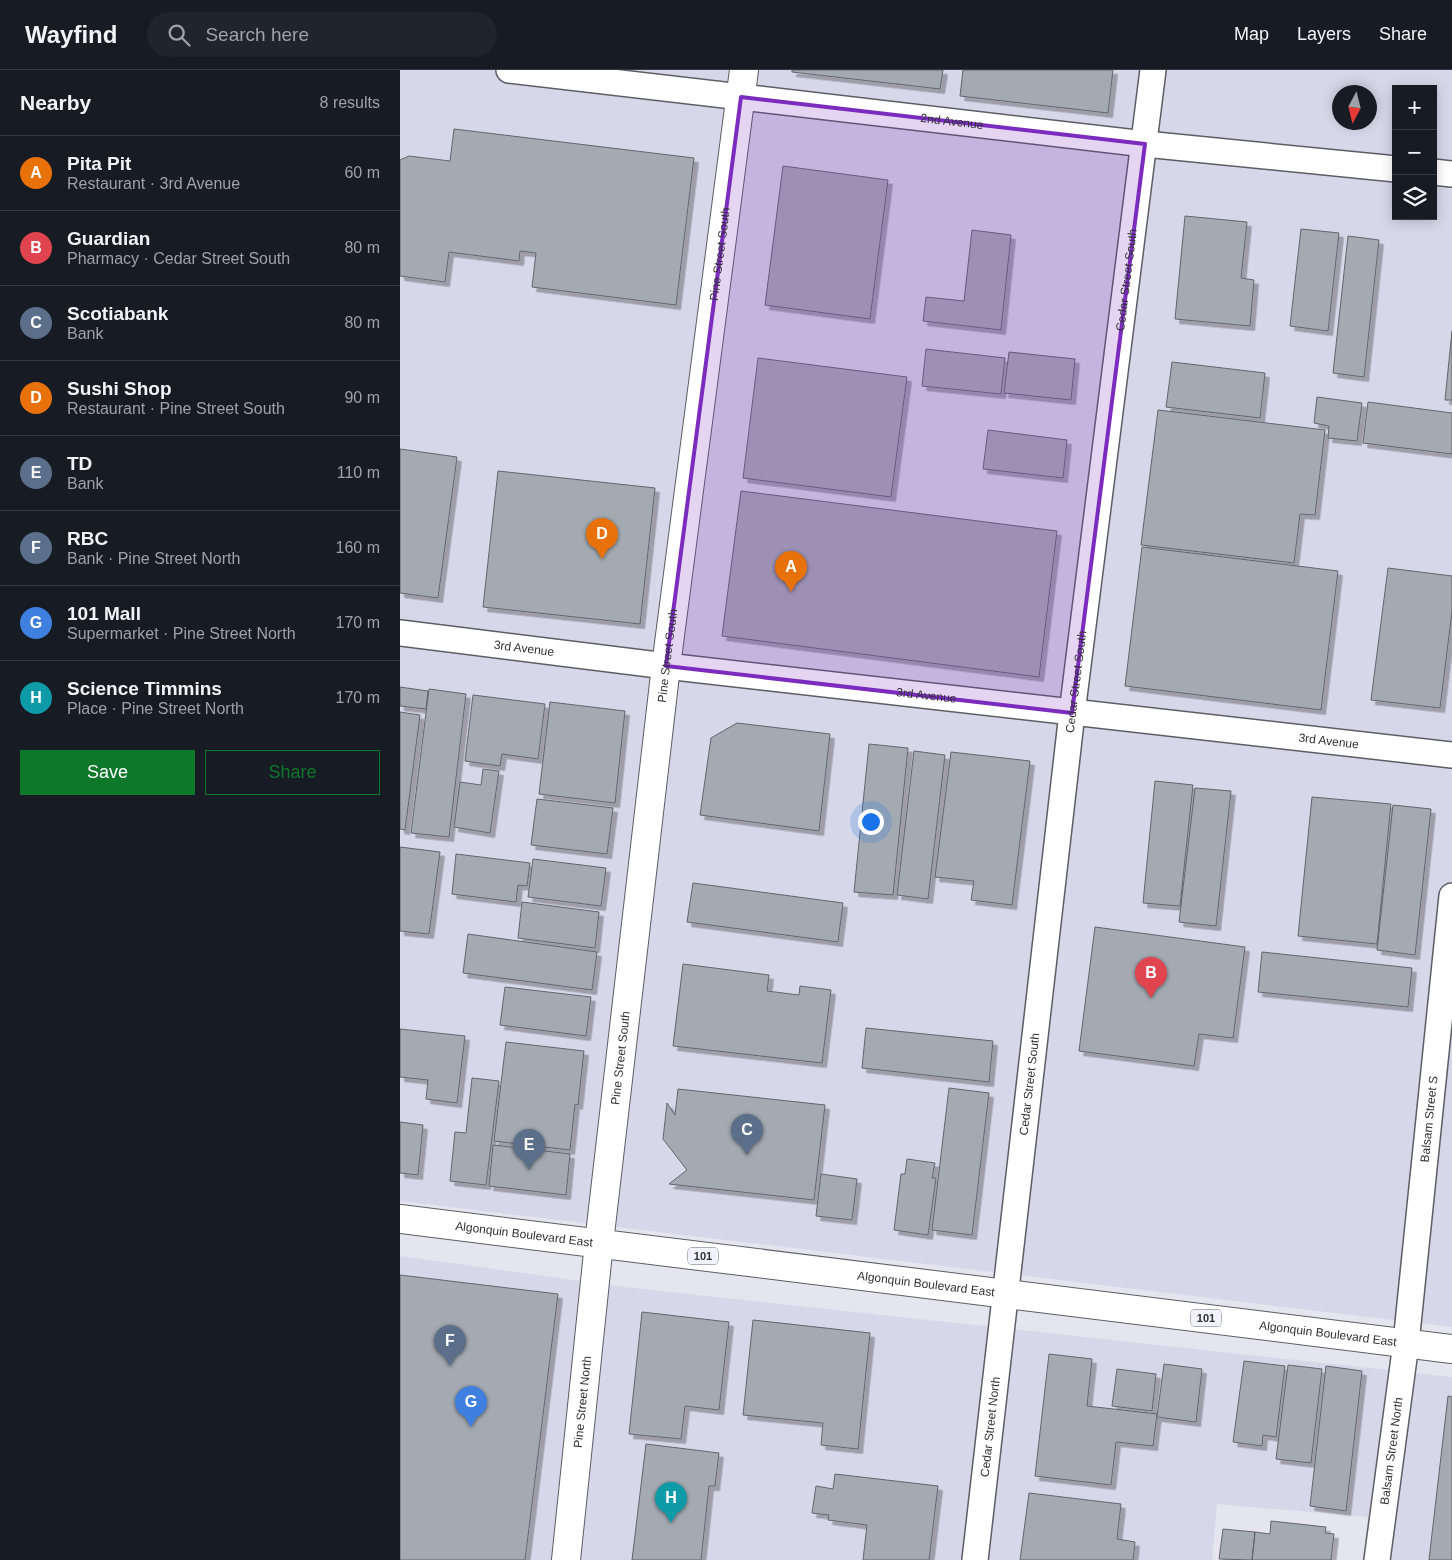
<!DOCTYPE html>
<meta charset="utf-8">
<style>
:root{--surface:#171b24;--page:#20242c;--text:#f1f3f6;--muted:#9ea1a6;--line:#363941;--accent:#0d772a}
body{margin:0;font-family:Helvetica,sans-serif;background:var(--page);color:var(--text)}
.controls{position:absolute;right:15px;top:15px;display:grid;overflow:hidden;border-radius:0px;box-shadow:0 2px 12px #0003}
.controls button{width:45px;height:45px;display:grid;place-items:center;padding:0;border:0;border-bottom:1px solid var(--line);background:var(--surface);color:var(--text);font:25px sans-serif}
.compass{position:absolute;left:932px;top:15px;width:45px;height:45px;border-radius:50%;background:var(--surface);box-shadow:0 2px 12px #0003;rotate:187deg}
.you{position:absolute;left:470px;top:751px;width:18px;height:18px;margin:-12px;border:4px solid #fff;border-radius:50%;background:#1a73e8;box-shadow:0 0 0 8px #1a73e833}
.badge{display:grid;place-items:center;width:32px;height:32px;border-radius:50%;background:var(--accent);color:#fff;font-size:16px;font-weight:700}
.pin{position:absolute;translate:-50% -41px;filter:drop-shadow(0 1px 2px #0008)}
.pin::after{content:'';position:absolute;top:26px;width:18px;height:15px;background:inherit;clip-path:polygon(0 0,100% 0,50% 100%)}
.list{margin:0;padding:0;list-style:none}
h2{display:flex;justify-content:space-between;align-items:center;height:65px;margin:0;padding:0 20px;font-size:21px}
h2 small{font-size:16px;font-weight:400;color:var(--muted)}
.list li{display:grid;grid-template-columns:32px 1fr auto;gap:15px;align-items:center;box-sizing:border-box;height:75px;padding:0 20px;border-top:1px solid var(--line)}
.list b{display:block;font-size:19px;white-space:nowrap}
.list p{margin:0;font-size:16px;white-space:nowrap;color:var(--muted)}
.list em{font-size:16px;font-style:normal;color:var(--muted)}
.actions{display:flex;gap:10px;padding:15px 20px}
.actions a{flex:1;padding:11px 0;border:1px solid var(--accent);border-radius:0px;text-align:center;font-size:18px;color:var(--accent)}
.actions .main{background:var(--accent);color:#fff}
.icon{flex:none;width:28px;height:28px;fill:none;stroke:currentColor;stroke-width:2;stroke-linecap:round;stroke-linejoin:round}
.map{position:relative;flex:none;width:1052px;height:1490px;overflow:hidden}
header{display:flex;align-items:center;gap:30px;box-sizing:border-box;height:70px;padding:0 25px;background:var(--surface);border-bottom:1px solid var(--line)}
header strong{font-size:24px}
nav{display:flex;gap:28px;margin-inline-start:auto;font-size:18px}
.search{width:350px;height:45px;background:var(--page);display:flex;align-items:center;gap:12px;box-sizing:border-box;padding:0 18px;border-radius:28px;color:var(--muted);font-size:19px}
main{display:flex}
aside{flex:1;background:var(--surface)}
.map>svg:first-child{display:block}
</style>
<header>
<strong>Wayfind</strong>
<div class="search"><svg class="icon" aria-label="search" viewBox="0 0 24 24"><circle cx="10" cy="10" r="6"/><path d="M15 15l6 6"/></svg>Search here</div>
<nav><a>Map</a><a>Layers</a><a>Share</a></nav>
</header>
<main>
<aside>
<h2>Nearby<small>8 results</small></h2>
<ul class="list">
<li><span class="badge" style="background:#e8710a">A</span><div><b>Pita Pit</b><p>Restaurant · 3rd Avenue</p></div><em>60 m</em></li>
<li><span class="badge" style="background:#e0444e">B</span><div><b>Guardian</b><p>Pharmacy · Cedar Street South</p></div><em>80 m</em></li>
<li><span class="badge" style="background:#5c6f8a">C</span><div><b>Scotiabank</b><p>Bank</p></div><em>80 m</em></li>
<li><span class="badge" style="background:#e8710a">D</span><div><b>Sushi Shop</b><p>Restaurant · Pine Street South</p></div><em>90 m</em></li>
<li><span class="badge" style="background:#5c6f8a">E</span><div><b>TD</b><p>Bank</p></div><em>110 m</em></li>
<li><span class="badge" style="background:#5c6f8a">F</span><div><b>RBC</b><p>Bank · Pine Street North</p></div><em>160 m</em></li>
<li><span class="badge" style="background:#3f7fe0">G</span><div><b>101 Mall</b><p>Supermarket · Pine Street North</p></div><em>170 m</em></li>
<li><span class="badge" style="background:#0f9aa8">H</span><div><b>Science Timmins</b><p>Place · Pine Street North</p></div><em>170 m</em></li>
</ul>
<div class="actions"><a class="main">Save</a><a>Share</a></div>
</aside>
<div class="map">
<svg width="1052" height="1490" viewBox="0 0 1052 1490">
<defs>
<filter id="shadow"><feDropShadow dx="4.5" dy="4.5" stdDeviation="0" flood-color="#0004"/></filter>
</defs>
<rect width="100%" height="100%" fill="#e5e5ef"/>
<path fill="#d6d7e8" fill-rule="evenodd" d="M0,0H1052V1257L0,1131ZM996,19H1033V146H996ZM939,22H969V52H939Z
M0,1186L224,1217L1052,1307V1490H963L968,1447L817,1434L812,1490H0Z"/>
<path fill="#a4aab2" stroke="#61666d" filter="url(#shadow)" d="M392,0H543L540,19L392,2Z
M563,0H713L708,43L560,26Z
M54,59L294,88L276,235L132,217L136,183L120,181L119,191L49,182L45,212L0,206V90L9,86L50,91Z
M383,96L488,110L470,249L365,235Z
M785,146L847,152L841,208L854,210L850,256L775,249Z
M901,159L939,163L928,261L890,256Z
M572,160L611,165L601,260L523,251L526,227L564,231Z
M948,166L979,170L964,307L933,303Z
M1052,261V330H1045Z
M526,279L605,288L601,324L522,316Z
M609,282L675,289L671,330L604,323Z
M358,288L507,307L491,427L343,408Z
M772,292L865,303L860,348L766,337Z
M917,327L962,333L957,371L928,368L929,356L914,353Z
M968,332L1052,343V384L963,373Z
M758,340L925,360L915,445L900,444L894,493L741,475Z
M588,360L667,370L663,408L583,399Z
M0,379L57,387L38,528L0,523Z
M98,401L255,418L240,554L83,537Z
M341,421L657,461L639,607L322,566Z
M742,477L938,501L921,640L725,616Z
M988,498L1052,506V541L1040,638L971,630Z
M0,617L28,621L26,639L0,636Z
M29,619L66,624L49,767L11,763Z
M73,625L145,634L138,689L102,684L100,696L65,691Z
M150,632L225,641L215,733L139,724Z
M0,642L20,645L5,760L0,759Z
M337,653L430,664L419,761L300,745L311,668Z
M469,674L508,678L493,825L454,822Z
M514,681L545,685L528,829L497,825Z
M551,682L630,691L612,835L571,830L574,811L535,807Z
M83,699L99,701L90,763L54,757L60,712L81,715Z
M755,711L793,715L780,836L743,833Z
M795,718L831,721L816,856L779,852Z
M912,727L991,734L977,874L898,866Z
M137,729L213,738L207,784L131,775Z
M993,735L1031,739L1015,885L977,880Z
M0,777L40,782L29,864L0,861Z
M56,784L130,793L127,816L118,815L116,832L52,824Z
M133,789L206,798L201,836L128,827Z
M293,813L443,833L438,872L287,852Z
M122,832L199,842L195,878L118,868Z
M695,857L845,877L833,968L799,964L794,996L679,981Z
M68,864L197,882L192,920L63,903Z
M862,882L1012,898L1008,937L858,922Z
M283,894L369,905L367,921L399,925L400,916L431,920L422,993L273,976Z
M105,917L191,927L186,966L100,955Z
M466,958L593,971L589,1012L462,998Z
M0,959L65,966L57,1033L26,1029L28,1010L0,1007Z
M106,972L184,981L178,1035L175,1034L170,1080L94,1071Z
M72,1008L99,1011L86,1115L50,1111L55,1062L66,1063Z
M549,1018L589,1023L572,1165L532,1160Z
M278,1019L425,1035L414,1130L269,1114L287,1100L263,1069L267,1033L275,1045Z
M0,1052L23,1055L18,1105L0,1103Z
M93,1075L170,1084L166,1125L89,1116Z
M507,1089L535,1093L532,1108H536L528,1165L494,1160L501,1104H505Z
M421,1104L457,1109L452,1150L416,1146Z
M0,1205L158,1224L125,1490H0Z
M242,1242L329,1252L319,1340L285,1336L281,1369L229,1364Z
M353,1250L470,1263L458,1379L421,1375L423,1353L343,1345Z
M649,1284L692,1289L687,1336L757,1344L753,1376L716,1372L711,1415L635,1406Z
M844,1291L885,1296L876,1367L863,1365L862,1376L833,1372Z
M764,1294L802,1299L796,1352L757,1347Z
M888,1295L922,1299L911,1393L876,1389Z
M926,1296L962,1301L946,1441L910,1436Z
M717,1299L756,1304L752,1341L712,1336Z
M1048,1326L1052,1327V1490H1029Z
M246,1374L319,1383L315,1416H309L301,1490H232Z
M435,1404L538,1416L529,1490H463L467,1455L428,1450L429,1445L412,1443L416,1416L433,1419Z
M629,1423L721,1434L717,1469L735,1472L733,1490H620Z
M871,1451L926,1457L925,1463L934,1464L931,1490H852L855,1462L870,1464Z
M823,1459L855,1462L852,1490L819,1489Z"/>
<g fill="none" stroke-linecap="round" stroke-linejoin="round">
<g stroke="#5d5d66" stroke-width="28">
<g id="minor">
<path id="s1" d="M109,0L745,74L996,99"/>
<path d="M1033,102L1052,104"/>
<path id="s2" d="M0,563L266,596L1052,685"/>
<path id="s3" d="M575,1490L672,643L753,0"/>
<path id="s4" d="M977,1490L1006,1273L1052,826"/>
</g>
</g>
<g stroke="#5d5d66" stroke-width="30">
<g id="tertiary">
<path id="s5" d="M166,1490L199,1173L266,596L344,0"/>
</g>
</g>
<g stroke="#5d5d66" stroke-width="30">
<g id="primary">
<path id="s6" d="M0,1149L1052,1279"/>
</g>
</g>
<use href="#minor" stroke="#fff" stroke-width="25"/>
<use href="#tertiary" stroke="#fff" stroke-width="28"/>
<use href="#primary" stroke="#fff" stroke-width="28"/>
</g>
<path fill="#7b2cbf" fill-opacity="0.2" stroke="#7b2cbf" stroke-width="4" stroke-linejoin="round" d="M341,27L745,74L672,643L266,596Z"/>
<g text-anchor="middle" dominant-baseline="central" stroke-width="4" stroke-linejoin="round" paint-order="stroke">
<g fill="#f2f2fc" stroke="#6b6b71" stroke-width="1">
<rect x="288" y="1177.5" width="30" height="17" rx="4"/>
<rect x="791" y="1239.5" width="30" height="17" rx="4"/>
</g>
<g font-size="11" font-weight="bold" fill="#313135">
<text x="303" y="1186">101</text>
<text x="806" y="1248">101</text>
</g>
<g font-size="12" fill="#313135" stroke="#f2f2fc">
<text stroke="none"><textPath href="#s1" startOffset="446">2nd Avenue</textPath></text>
<text stroke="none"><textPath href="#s5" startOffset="1315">Pine Street South</textPath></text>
<text stroke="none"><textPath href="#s3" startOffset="1289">Cedar Street South</textPath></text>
<text stroke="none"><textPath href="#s2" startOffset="125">3rd Avenue</textPath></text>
<text stroke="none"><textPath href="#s5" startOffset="910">Pine Street South</textPath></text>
<text stroke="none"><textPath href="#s3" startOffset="884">Cedar Street South</textPath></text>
<text stroke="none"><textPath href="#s2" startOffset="530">3rd Avenue</textPath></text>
<text stroke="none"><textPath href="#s2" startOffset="935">3rd Avenue</textPath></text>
<text stroke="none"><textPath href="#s5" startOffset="505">Pine Street South</textPath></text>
<text stroke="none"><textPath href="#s3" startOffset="479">Cedar Street South</textPath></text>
<text stroke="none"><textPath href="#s4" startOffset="444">Balsam Street S</textPath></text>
<text stroke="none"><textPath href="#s6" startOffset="125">Algonquin Boulevard East</textPath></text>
<text stroke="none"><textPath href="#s6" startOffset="530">Algonquin Boulevard East</textPath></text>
<text stroke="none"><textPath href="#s6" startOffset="935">Algonquin Boulevard East</textPath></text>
<text stroke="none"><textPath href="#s5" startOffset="159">Pine Street North</textPath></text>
<text stroke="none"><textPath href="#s3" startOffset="134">Cedar Street North</textPath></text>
<text stroke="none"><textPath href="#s4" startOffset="110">Balsam Street North</textPath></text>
</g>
</g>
</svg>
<div class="controls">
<button>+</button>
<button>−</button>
<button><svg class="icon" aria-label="layers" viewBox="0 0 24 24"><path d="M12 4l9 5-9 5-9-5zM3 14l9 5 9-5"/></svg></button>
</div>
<svg class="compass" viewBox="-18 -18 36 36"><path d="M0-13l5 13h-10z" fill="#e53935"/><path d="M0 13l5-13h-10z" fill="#9ea1a6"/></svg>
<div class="you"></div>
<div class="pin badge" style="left:391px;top:522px;background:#e8710a">A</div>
<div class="pin badge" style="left:751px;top:928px;background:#e0444e">B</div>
<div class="pin badge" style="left:347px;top:1085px;background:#5c6f8a">C</div>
<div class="pin badge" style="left:202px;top:489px;background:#e8710a">D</div>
<div class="pin badge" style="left:129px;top:1100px;background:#5c6f8a">E</div>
<div class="pin badge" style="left:50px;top:1296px;background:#5c6f8a">F</div>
<div class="pin badge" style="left:71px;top:1357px;background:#3f7fe0">G</div>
<div class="pin badge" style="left:271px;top:1453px;background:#0f9aa8">H</div>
</div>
</main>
